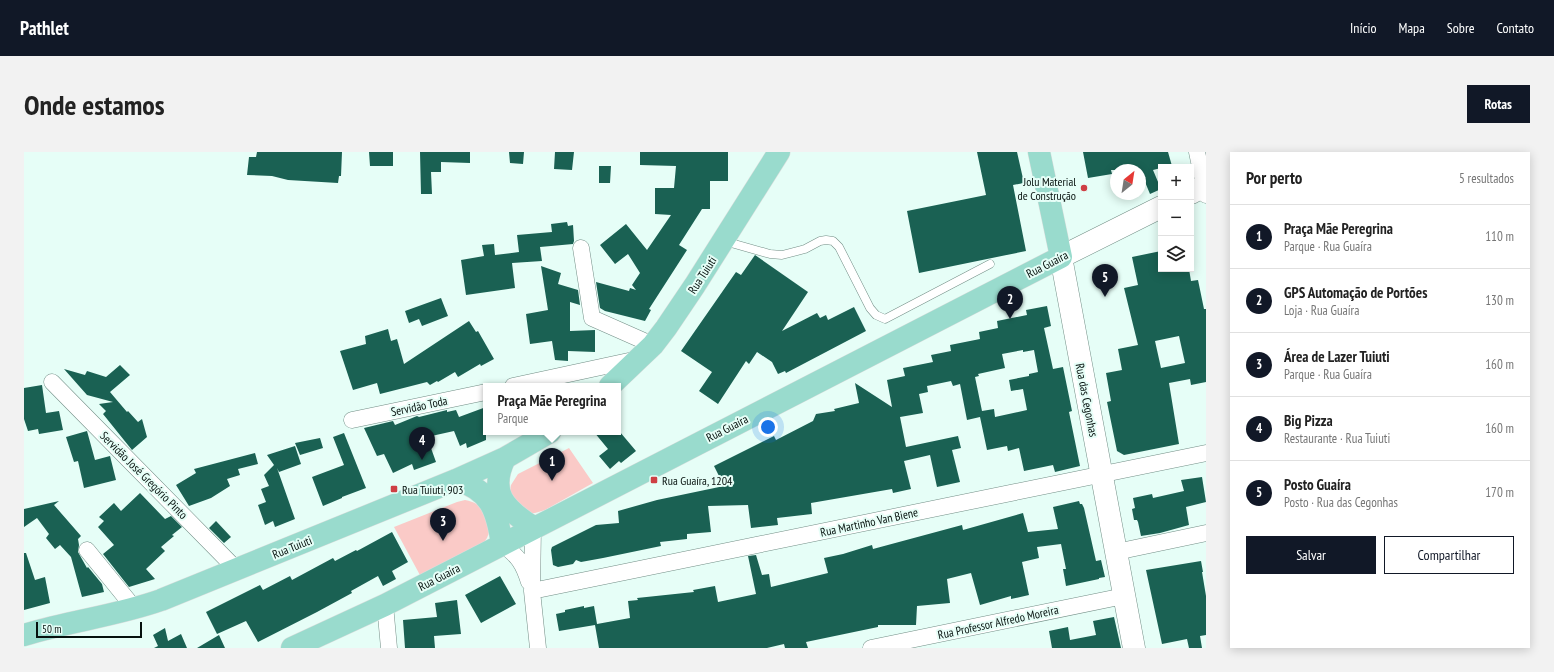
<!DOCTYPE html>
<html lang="pt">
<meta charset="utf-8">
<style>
:root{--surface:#fff;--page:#f2f2f2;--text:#222;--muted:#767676;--line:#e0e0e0;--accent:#111827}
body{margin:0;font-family:"PT Sans Narrow",sans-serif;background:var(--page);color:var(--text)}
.controls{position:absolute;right:12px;top:12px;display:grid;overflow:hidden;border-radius:0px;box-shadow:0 2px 10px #0003}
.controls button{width:36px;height:36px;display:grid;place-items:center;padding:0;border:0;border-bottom:1px solid var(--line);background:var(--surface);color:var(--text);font:20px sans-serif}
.compass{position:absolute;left:1086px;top:12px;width:36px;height:36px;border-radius:50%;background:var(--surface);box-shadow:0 2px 10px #0003;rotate:30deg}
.scale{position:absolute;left:12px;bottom:10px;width:106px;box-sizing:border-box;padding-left:4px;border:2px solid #06110e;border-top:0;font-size:11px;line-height:14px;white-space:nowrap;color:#06110e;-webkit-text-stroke:3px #e6fef7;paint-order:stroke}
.you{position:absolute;left:744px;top:275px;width:14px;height:14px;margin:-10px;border:3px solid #fff;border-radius:50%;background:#1a73e8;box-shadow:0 0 0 6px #1a73e833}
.badge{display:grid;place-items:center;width:26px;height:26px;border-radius:50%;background:var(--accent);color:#fff;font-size:13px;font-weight:700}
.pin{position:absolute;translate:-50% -33px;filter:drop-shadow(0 1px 2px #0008)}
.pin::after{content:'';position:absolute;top:21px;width:14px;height:12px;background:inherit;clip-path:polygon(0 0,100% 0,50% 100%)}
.popup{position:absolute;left:459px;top:231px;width:138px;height:52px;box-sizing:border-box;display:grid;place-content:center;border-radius:0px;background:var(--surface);filter:drop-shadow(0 1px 3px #0005);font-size:13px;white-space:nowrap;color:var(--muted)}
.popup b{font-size:15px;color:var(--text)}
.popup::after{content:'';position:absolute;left:50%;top:100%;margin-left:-8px;border:8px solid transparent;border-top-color:var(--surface)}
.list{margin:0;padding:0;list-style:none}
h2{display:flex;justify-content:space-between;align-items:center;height:52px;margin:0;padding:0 16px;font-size:17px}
h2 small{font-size:13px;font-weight:400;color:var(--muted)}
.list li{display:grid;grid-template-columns:26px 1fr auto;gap:12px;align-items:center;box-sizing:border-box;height:64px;padding:0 16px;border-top:1px solid var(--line)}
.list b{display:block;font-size:15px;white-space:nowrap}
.list p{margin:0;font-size:13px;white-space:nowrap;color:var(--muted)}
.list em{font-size:13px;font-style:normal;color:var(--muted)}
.actions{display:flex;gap:8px;padding:12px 16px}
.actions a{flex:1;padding:9px 0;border:1px solid var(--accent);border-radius:0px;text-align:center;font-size:14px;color:var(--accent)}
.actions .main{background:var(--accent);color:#fff}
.icon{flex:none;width:22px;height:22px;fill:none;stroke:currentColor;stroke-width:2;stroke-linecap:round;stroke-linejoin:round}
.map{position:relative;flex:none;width:1182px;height:496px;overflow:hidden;border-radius:0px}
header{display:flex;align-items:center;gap:24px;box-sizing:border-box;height:56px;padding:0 20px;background:var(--accent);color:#fff}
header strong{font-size:19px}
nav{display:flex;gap:22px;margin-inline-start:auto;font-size:14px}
.intro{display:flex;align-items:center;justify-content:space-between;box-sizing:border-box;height:96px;padding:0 24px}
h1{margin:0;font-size:28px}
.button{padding:10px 18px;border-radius:0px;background:var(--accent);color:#fff;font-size:14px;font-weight:700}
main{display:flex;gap:24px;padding:0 24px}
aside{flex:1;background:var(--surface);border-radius:0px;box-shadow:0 2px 10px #0003}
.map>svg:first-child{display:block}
</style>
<header>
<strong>Pathlet</strong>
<nav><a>Início</a><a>Mapa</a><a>Sobre</a><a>Contato</a></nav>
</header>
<div class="intro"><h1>Onde estamos</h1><a class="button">Rotas</a></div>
<main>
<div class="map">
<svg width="1182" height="496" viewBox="0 0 1182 496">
<rect width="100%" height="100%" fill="#e6fef7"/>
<path fill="#facac7" d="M545,296L569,331L521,358L511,361H501L493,356L486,339L487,333L494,322Z
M441,348C461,352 460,361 466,378L463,386L458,393L397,425L370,375L433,350Z"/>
<path fill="#1a6153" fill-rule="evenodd" d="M233,0H318L317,24H315L314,31L264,28L248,24L223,23L225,5H232Z
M345,0H369V14H346Z
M396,0H446V11L417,10V20H407L408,42H397Z
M485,0H500L499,12L486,11Z
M531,0H550L548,18L530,17Z
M616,0H704V29H686V57H678L655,93L663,98L625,157L627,158L621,169L581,159L576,156L572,130L605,139L606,136L612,138L608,133L616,121L604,102L591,112L576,93L602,72L623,98L647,63L631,62V36H650L652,14L616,13Z
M953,0H993L1000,31L989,33L1002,99L895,121L883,59L962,43Z
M1059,0H1144L1148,14L1137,15V16L1129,18L1137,37L1126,42L1116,18H1087L1088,22L1064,26Z
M575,14H587L586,31H575Z
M543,70L544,74L549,73L550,89L549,92L516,95L518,109L488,111L491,136L442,143L437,108L460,104L458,93L470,92L471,103L495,100L493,83L528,80L527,72Z
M1137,99V117H1165L1167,129L1174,128L1180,157H1182V230L1167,233L1166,227L1145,231L1155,292L1100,303L1093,299L1083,250L1087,249L1082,221L1098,218L1094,197L1114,193L1100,136L1114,133L1108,105ZM1155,184L1161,211L1137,216L1131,189Z
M731,103L784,140L758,179L793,161L796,166L802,163L804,168L830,155L842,179L762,221L761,219L754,222L748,210L733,200L725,212L722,209L694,252L675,239L688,220L657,199L712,120L717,123Z
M517,114L537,121L534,132L554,138L556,153L546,150V179L571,178V200L544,199V209L531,208L528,189L506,192L502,162L524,158Z
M417,146L424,164L398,174L395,167L385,171L381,159Z
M1023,154L1027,174L1020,176L1029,217L1039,215L1048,259L1045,260L1056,314L1031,320L1029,313L1000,319L995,296L984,299L983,294L963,298L956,265L943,268L936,232L929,234L927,229L903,234L904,240L895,242L899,261L876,265L882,295L934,284L937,296L928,298L936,330L913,335L906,303L880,309L887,337L869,341L868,337L787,351L788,362L753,366L754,373L727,376L724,353L684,354L687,380L663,382V387L636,390L637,394L579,406L557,410L552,408L549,412L534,415L529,413L527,398L528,395L572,373L595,371L594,359L633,348L700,334L690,314L750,284L752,288L789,269L792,262L811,259L810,257L835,251L831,231L868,255L863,228L881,224L879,216L909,210L907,203L927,199L926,193L956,187L955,180L974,176L973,169L1003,163L1002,158ZM999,198V200L1010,198L1014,220L1005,222V224L985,228L987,239L999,237L1003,258L971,265L970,257L958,259L951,225L955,224L954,222L981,216L978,202Z
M445,169L452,180L454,179L470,207L457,214L456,212L434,225L431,220L414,230L413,229L406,233L403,230L356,242L353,231L329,238L316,199L342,192L341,184L364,177L367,189L373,187L380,212Z
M96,213L106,223L86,240L103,260L104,259L114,270L118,267L123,285L108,298L79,262L82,259L75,252L89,250L63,243L40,217L61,223L63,219L82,225Z
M18,233L22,261L35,259L39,278L15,282L14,277L4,279L0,267V236Z
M462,255V288L443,296L442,291L436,294L430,279L403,285L412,310L390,318L388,312L369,321L360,302L353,304L340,276L369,269L371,273L393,264L395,265L423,258V260L432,258L435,265Z
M63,279L71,308L86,304L92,328L60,336L54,309L50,310L42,285Z
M570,280H596L612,299L597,311L595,309L586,317L575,304L584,297Z
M320,281L342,336L318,345V346L299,354L288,325L320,313L309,285Z
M296,286L299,296L276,303L271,291Z
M271,294L277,312L255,320L253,316L271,367L251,375L249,369L241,373L234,353L242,350L237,337L245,334L240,323L250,313L243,303Z
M231,301L234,312L214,317L216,323L203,327L206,334L187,346L165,354L152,333L172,321L170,317Z
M1178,325L1182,350L1162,355L1165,373L1136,381L1117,384L1114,370L1113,368H1110L1108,357L1111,356L1109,346L1128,342L1129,346L1160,339L1157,328Z
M116,341L141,367L147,364L158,375L148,383L150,384L137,395L141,399L122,417L131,427L105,435L79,402L90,393L74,375L80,369L75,365L90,351L97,359Z
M35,349L30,353L57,384L54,387L55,393L54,400L63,416L64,415L78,432L80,440L58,445L47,405L36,393L31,397L22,386L25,382L13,366L0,375V357Z
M1055,349L1056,352H1058L1060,356L1072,409L1077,408L1081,425L1075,426V427L1042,434L1039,417H1042L1037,392L1013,395L1015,406L998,410L1005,443L987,447V444L956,453L947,421L923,427L926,451L893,454L892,473H854V475L782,490L784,496H761L760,492L743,496H575L571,473L535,479L532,462L541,460V458L560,454V456L570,454L573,472L606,466L604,449L614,448L613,446L670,440L669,438L691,434L694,450L732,442L724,404L732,403L738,423L745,422L747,435L804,421L800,406L819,402L848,393L849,397L938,373L939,378L999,361L1004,380L1034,377L1029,355Z
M192,369L207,385L200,391L185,376Z
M368,380L384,410L368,419L372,427L359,434L354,424L327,439L328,441L293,460L234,490L222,469L193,482L182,460L236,433L239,438L266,424L268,428L309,406L311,409L332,398L333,399Z
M0,401H2L11,428L21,425L26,451L0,458Z
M1177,409L1179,420H1178L1182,444V483L1176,484L1178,496H1165L1163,487L1138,492L1122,418Z
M476,424L492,452L457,471L441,443Z
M433,448L437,482L410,484L411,496H381L379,468L413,465L411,451Z
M1090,465L1097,496H1028L1025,479L1044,475L1046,488L1072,483L1069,469Z
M141,476L144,489L157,482L163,496H130L134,494L129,483Z
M195,483L201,496H173Z"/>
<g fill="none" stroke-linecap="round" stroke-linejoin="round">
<g stroke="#728e86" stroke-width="9">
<path id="lane" d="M700,89L746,102L758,103L781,97L796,89L802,88L809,89L815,95L846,156L852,163L861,167L966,112"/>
</g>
<g stroke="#728e86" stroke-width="17">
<path id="street" d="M1173,0L1182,43
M557,96L568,166L629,193
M28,230L212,417
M489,234L614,207
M328,268L462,240
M509,375L508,439L514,496
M478,392C494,404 499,411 505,430
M63,398L111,457
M1092,400L1182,381
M508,439L1182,301
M361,453L365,496
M847,496L1100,444"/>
</g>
<g stroke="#728e86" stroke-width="23">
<path id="secondary" d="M1167,41L1182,33
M1110,496L1037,105L1137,55"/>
</g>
<g stroke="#dcdedd" stroke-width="23">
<path id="primary" d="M586,234L629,193L642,176L671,133L755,0
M481,306C464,341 481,357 509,375
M432,328C467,338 473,359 478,392
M0,483C45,469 92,464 137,448L432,328L481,306L526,280
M268,496L361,453L1037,105L1015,0"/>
</g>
<use href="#lane" stroke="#fff" stroke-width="8"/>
<use href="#street" stroke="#fff" stroke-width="16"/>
<use href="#secondary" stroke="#fff" stroke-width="22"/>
<use href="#primary" stroke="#99dbcd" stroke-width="22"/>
</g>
<g fill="#ce3f44" stroke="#e6fef7" stroke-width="1.5">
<circle cx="1060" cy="36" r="4"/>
<rect x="626" y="324" width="8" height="8" rx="2"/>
<rect x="366" y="333" width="8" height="8" rx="2"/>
</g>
<g text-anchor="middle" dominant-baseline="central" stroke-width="4" stroke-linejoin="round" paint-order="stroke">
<g font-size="12" fill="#06110e" stroke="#e6fef7" text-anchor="start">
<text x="1052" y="29" text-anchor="end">Jolu Material<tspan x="1052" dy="14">de Construção</tspan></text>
<text x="638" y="328">Rua Guaíra, 1204</text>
<text x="378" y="337">Rua Tuiuti, 903</text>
</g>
<g font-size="12" fill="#06110e" stroke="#e6fef7">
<text transform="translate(1023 112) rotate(-27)">Rua Guaíra</text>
<text transform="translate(678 123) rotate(-57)">Rua Tuiuti</text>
<text transform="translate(1063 248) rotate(79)">Rua das Cegonhas</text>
<text transform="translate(395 254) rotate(-12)">Servidão Toda</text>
<text transform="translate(703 276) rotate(-27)">Rua Guaíra</text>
<text transform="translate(120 323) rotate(45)">Servidão José Gregório Pinto</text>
<text transform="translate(845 370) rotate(-12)">Rua Martinho Van Biene</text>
<text transform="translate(268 395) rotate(-22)">Rua Tuiuti</text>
<text transform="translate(415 425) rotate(-27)">Rua Guaíra</text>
<text transform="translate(974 470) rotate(-12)">Rua Professor Alfredo Moreira</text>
</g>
</g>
</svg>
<div class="controls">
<button>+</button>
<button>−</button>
<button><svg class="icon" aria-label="layers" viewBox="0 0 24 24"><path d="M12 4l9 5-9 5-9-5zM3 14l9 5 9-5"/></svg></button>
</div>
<svg class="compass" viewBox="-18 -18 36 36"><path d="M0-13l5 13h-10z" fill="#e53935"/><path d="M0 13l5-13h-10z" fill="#767676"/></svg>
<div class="scale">50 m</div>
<div class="you"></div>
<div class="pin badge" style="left:528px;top:329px">1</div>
<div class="popup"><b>Praça Mãe Peregrina</b>Parque</div>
<div class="pin badge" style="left:986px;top:167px">2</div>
<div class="pin badge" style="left:419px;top:389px">3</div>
<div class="pin badge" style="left:398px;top:308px">4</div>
<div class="pin badge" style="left:1081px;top:145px">5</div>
</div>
<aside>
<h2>Por perto<small>5 resultados</small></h2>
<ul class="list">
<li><span class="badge">1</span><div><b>Praça Mãe Peregrina</b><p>Parque · Rua Guaíra</p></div><em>110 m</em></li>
<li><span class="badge">2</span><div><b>GPS Automação de Portões</b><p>Loja · Rua Guaíra</p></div><em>130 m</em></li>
<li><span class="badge">3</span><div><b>Área de Lazer Tuiuti</b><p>Parque · Rua Guaíra</p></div><em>160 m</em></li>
<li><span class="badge">4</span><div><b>Big Pizza</b><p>Restaurante · Rua Tuiuti</p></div><em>160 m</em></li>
<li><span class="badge">5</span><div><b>Posto Guaíra</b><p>Posto · Rua das Cegonhas</p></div><em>170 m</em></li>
</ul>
<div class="actions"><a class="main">Salvar</a><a>Compartilhar</a></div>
</aside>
</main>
